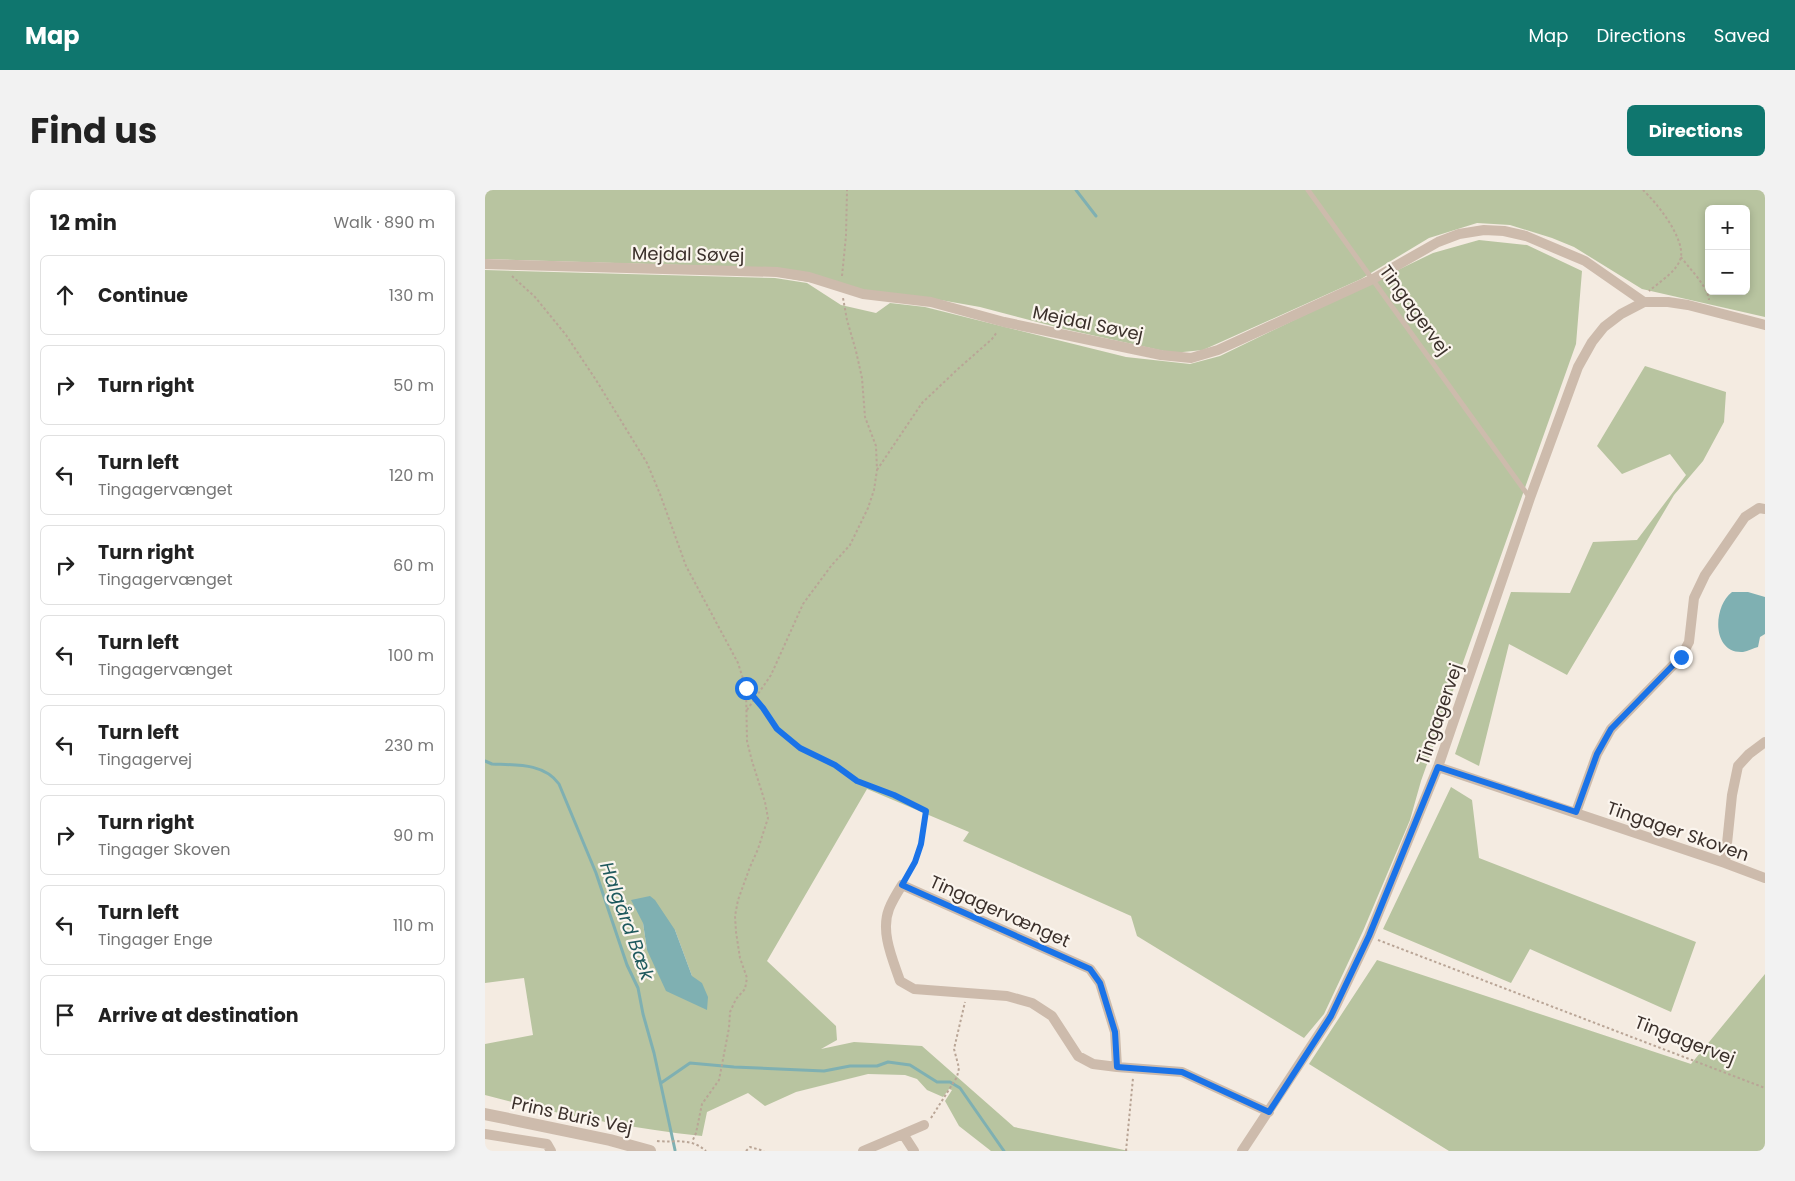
<!DOCTYPE html>
<meta charset="utf-8">
<style>
:root{--surface:#fff;--page:#f2f2f2;--text:#222;--muted:#767676;--line:#e0e0e0;--accent:#0f766e}
body{margin:0;font-family:Poppins,sans-serif;background:var(--page);color:var(--text)}
.controls{position:absolute;right:15px;top:15px;display:grid;overflow:hidden;border-radius:8px;box-shadow:0 2px 8px #0003}
.controls button{width:45px;height:45px;display:grid;place-items:center;padding:0;border:0;border-bottom:1px solid var(--line);background:var(--surface);color:var(--text);font:25px sans-serif}
.stop{position:absolute;width:15px;height:15px;margin:-11px;border:4px solid #1a73e8;border-radius:50%;background:#fff}
.stop.end{background:#1a73e8;border-color:#fff;box-shadow:0 1px 5px #0008}
.list{margin:0;padding:0;list-style:none}
h2{display:flex;justify-content:space-between;align-items:center;height:65px;margin:0;padding:0 20px;font-size:21px}
h2 small{font-size:16px;font-weight:400;color:var(--muted)}
.list li{display:grid;grid-template-columns:32px 1fr auto;gap:15px;align-items:center;box-sizing:border-box;height:80px;margin:0 10px 10px;padding:0 10px;border:1px solid var(--line);border-radius:8px}
.list b{display:block;font-size:19px;white-space:nowrap}
.list p{margin:0;font-size:16px;white-space:nowrap;color:var(--muted)}
.list em{font-size:16px;font-style:normal;color:var(--muted)}
.icon{flex:none;width:28px;height:28px;fill:none;stroke:currentColor;stroke-width:2;stroke-linecap:round;stroke-linejoin:round}
.map{position:relative;flex:none;width:1280px;height:961px;overflow:hidden;border-radius:8px}
header{display:flex;align-items:center;gap:30px;box-sizing:border-box;height:70px;padding:0 25px;background:var(--accent);color:#fff}
header strong{font-size:24px}
nav{display:flex;gap:28px;margin-inline-start:auto;font-size:18px}
.intro{display:flex;align-items:center;justify-content:space-between;box-sizing:border-box;height:120px;padding:0 30px}
h1{margin:0;font-size:35px}
.button{padding:12px 22px;border-radius:8px;background:var(--accent);color:#fff;font-size:18px;font-weight:700}
main{display:flex;gap:30px;padding:0 30px}
aside{flex:1;background:var(--surface);border-radius:8px;box-shadow:0 2px 8px #0003}
.map>svg:first-child{display:block}
</style>
<header>
<strong>Map</strong>
<nav><a>Map</a><a>Directions</a><a>Saved</a></nav>
</header>
<div class="intro"><h1>Find us</h1><a class="button">Directions</a></div>
<main>
<aside>
<h2>12 min<small>Walk · 890 m</small></h2>
<ul class="list">
<li><svg class="icon" aria-label="ahead" viewBox="0 0 24 24"><path d="M12 20V5M6 11l6-6 6 6"/></svg><div><b>Continue</b></div><em>130 m</em></li>
<li><svg class="icon" aria-label="right" viewBox="0 0 24 24"><path d="M7 20v-9h11M14 6l5 5-5 5"/></svg><div><b>Turn right</b></div><em>50 m</em></li>
<li><svg class="icon" aria-label="left" viewBox="0 0 24 24"><path d="M17 20v-9H6M10 6l-5 5 5 5"/></svg><div><b>Turn left</b><p>Tingagervænget</p></div><em>120 m</em></li>
<li><svg class="icon" aria-label="right" viewBox="0 0 24 24"><path d="M7 20v-9h11M14 6l5 5-5 5"/></svg><div><b>Turn right</b><p>Tingagervænget</p></div><em>60 m</em></li>
<li><svg class="icon" aria-label="left" viewBox="0 0 24 24"><path d="M17 20v-9H6M10 6l-5 5 5 5"/></svg><div><b>Turn left</b><p>Tingagervænget</p></div><em>100 m</em></li>
<li><svg class="icon" aria-label="left" viewBox="0 0 24 24"><path d="M17 20v-9H6M10 6l-5 5 5 5"/></svg><div><b>Turn left</b><p>Tingagervej</p></div><em>230 m</em></li>
<li><svg class="icon" aria-label="right" viewBox="0 0 24 24"><path d="M7 20v-9h11M14 6l5 5-5 5"/></svg><div><b>Turn right</b><p>Tingager Skoven</p></div><em>90 m</em></li>
<li><svg class="icon" aria-label="left" viewBox="0 0 24 24"><path d="M17 20v-9H6M10 6l-5 5 5 5"/></svg><div><b>Turn left</b><p>Tingager Enge</p></div><em>110 m</em></li>
<li><svg class="icon" aria-label="arrive" viewBox="0 0 24 24"><path d="M6 21V4h12l-3 4 3 4H6"/></svg><div><b>Arrive at destination</b></div></li>
</ul>
</aside>
<div class="map">
<svg width="1280" height="961" viewBox="0 0 1280 961">
<rect width="100%" height="100%" fill="#f4ebe1"/>
<path fill="#b8c4a0" fill-rule="evenodd" d="M0,0H1280V127L1157,99L1089,57L1067,48L1025,35L992,33L944,48L876,89L718,160L688,163L579,139L495,117L444,108L383,102L229,76L0,69ZM1224,19H1261V101H1224Z
M994,50L1042,55L1097,81L1091,154L936,591L925,630L878,741L839,824L819,848L652,746L646,726L478,651L484,642L382,599L282,771L351,836L352,850L336,859L369,852L437,856L529,937L644,961H506L474,936L460,911L467,900L464,899L458,907L442,900L432,889L420,885L383,884L311,902L280,916L263,903L222,922L217,946C144,938 71,924 0,905V854L48,845L39,788L0,793V80L290,88L322,93L356,115L391,123L405,113L440,117L641,167L705,174L735,166L948,63ZM158,733L190,740L207,786L162,760Z
M1160,176L1241,202L1239,232L1218,271L1189,305L1082,485L1024,454L994,576L970,564L1026,402L1085,403L1108,352L1152,350L1201,285L1185,264L1137,284L1112,256Z
M966,597L987,610L994,668L1211,752L1186,822L1045,759L1026,793L898,739Z
M892,770L1206,874L1280,784V961H964L824,874Z"/>
<path fill="#7fb0b2" d="M1247,402H1263L1280,407V444L1275,447L1273,457C1269,458 1263,461 1258,462C1226,464 1228,416 1247,402Z
M165,706L170,710L190,740L207,786L217,793L223,807L222,820L181,801L162,760L158,733L146,710Z"/>
<g fill="none" stroke-linecap="round" stroke-linejoin="round">
<path stroke="#7fb0b2" stroke-width="3" d="M591,0L611,26
M0,571L7,574C31,575 59,573 74,594L111,683L142,775L153,798L158,824L169,863L190,960
M176,893L205,873L249,877L339,881L365,876H392L403,872L425,875L452,892H465L475,898L519,961"/>
<path stroke="#b9a596" stroke-width="2" stroke-dasharray="2.5 2.5" stroke-linecap="butt" d="M1158,0C1172,13 1199,47 1196,67C1193,81 1173,93 1164,101
M1196,67C1204,78 1223,97 1224,110
M27,86L50,107L81,145L111,190L162,273L175,304L201,376L253,473L261,498L262,551L267,571L280,612L283,628L273,659L265,677L253,710L250,726L251,742L255,768L262,788L260,799L251,809L245,822L244,838L234,890L217,914L211,943L207,952
M357,86L361,46L362,0
M392,280L437,213L474,178L507,149L512,142
M261,498L278,518L291,539L315,558L350,575L372,591L409,605L441,621C442,641 432,669 421,686
M262,520L286,485L318,414L346,376L365,355L383,318L389,300L392,280L391,256L380,227L377,188L371,161L362,130L358,108
M893,750L1280,898
M446,928L472,887L474,878L469,859L480,812
M172,951C191,953 205,947 221,961
M261,961L265,957L279,961
M641,961L648,888"/>
<path stroke="#cdbbac" stroke-width="5" d="M823,0L1045,308"/>
<path stroke="#cdbbac" stroke-width="10" d="M0,74L292,82L324,87L378,104L446,112L519,132L676,165L706,168L733,160L888,89L953,52L974,44L999,40L1019,41L1041,46L1100,71L1159,112
M953,577L1240,673L1280,688
M1091,622L1112,564L1126,539L1196,467L1204,452L1209,408L1220,385L1260,327L1274,318L1280,319
M1240,673L1247,605L1253,576L1264,564L1280,552
M632,877L630,842L615,793L605,779L417,695C412,703 407,711 404,719C395,742 408,770 415,791L429,799L522,806L547,813L567,826L593,866L608,874L632,877L697,882L784,922
M0,944L62,954L66,961
M418,944L439,935
M378,961L418,944L429,961
M757,961L846,826L884,746L953,577L1045,308L1093,177L1107,152L1119,137L1136,124L1159,112H1183L1203,115L1280,135"/>
<path stroke="#cdbbac" stroke-width="12" d="M0,924L125,950L165,961"/>
</g>
<g fill="none" stroke-linecap="round" stroke-linejoin="round">
<path stroke="#1a73e8" stroke-width="6" d="M261,498L278,518L292,539L315,558L350,575L372,591L409,605L441,621L436,654L430,672L417,695L605,779L615,793L630,842L632,877L697,882L784,922L846,826L884,746L953,577L1091,622L1112,564L1126,539L1196,467"/>
</g>
<g text-anchor="middle" dominant-baseline="central" stroke-width="4.5" stroke-linejoin="round" paint-order="stroke">
<g font-size="18" fill="#3b302b" stroke="#fbf5ee">
<text transform="translate(203 64) rotate(1)">Mejdal Søvej</text>
<text transform="translate(930 120) rotate(54)">Tingagervej</text>
<text transform="translate(603 133) rotate(12)">Mejdal Søvej</text>
<text transform="translate(954 524) rotate(-71)">Tingagervej</text>
<text transform="translate(1193 641) rotate(19)">Tingager Skoven</text>
<text transform="translate(515 721) rotate(24)">Tingagervænget</text>
<text transform="translate(1200 850) rotate(21)">Tingagervej</text>
<text transform="translate(87 925) rotate(12)">Prins Buris Vej</text>
</g>
<g font-size="19" font-style="italic" fill="#1f5a5e" stroke="#fbf5ee">
<text transform="translate(142 731) rotate(70)">Halgård Bæk</text>
</g>
</g>
</svg>
<div class="controls">
<button>+</button>
<button>−</button>
</div>
<div class="stop" style="left:261px;top:498px"></div>
<div class="stop end" style="left:1196px;top:467px"></div>
</div>
</main>
